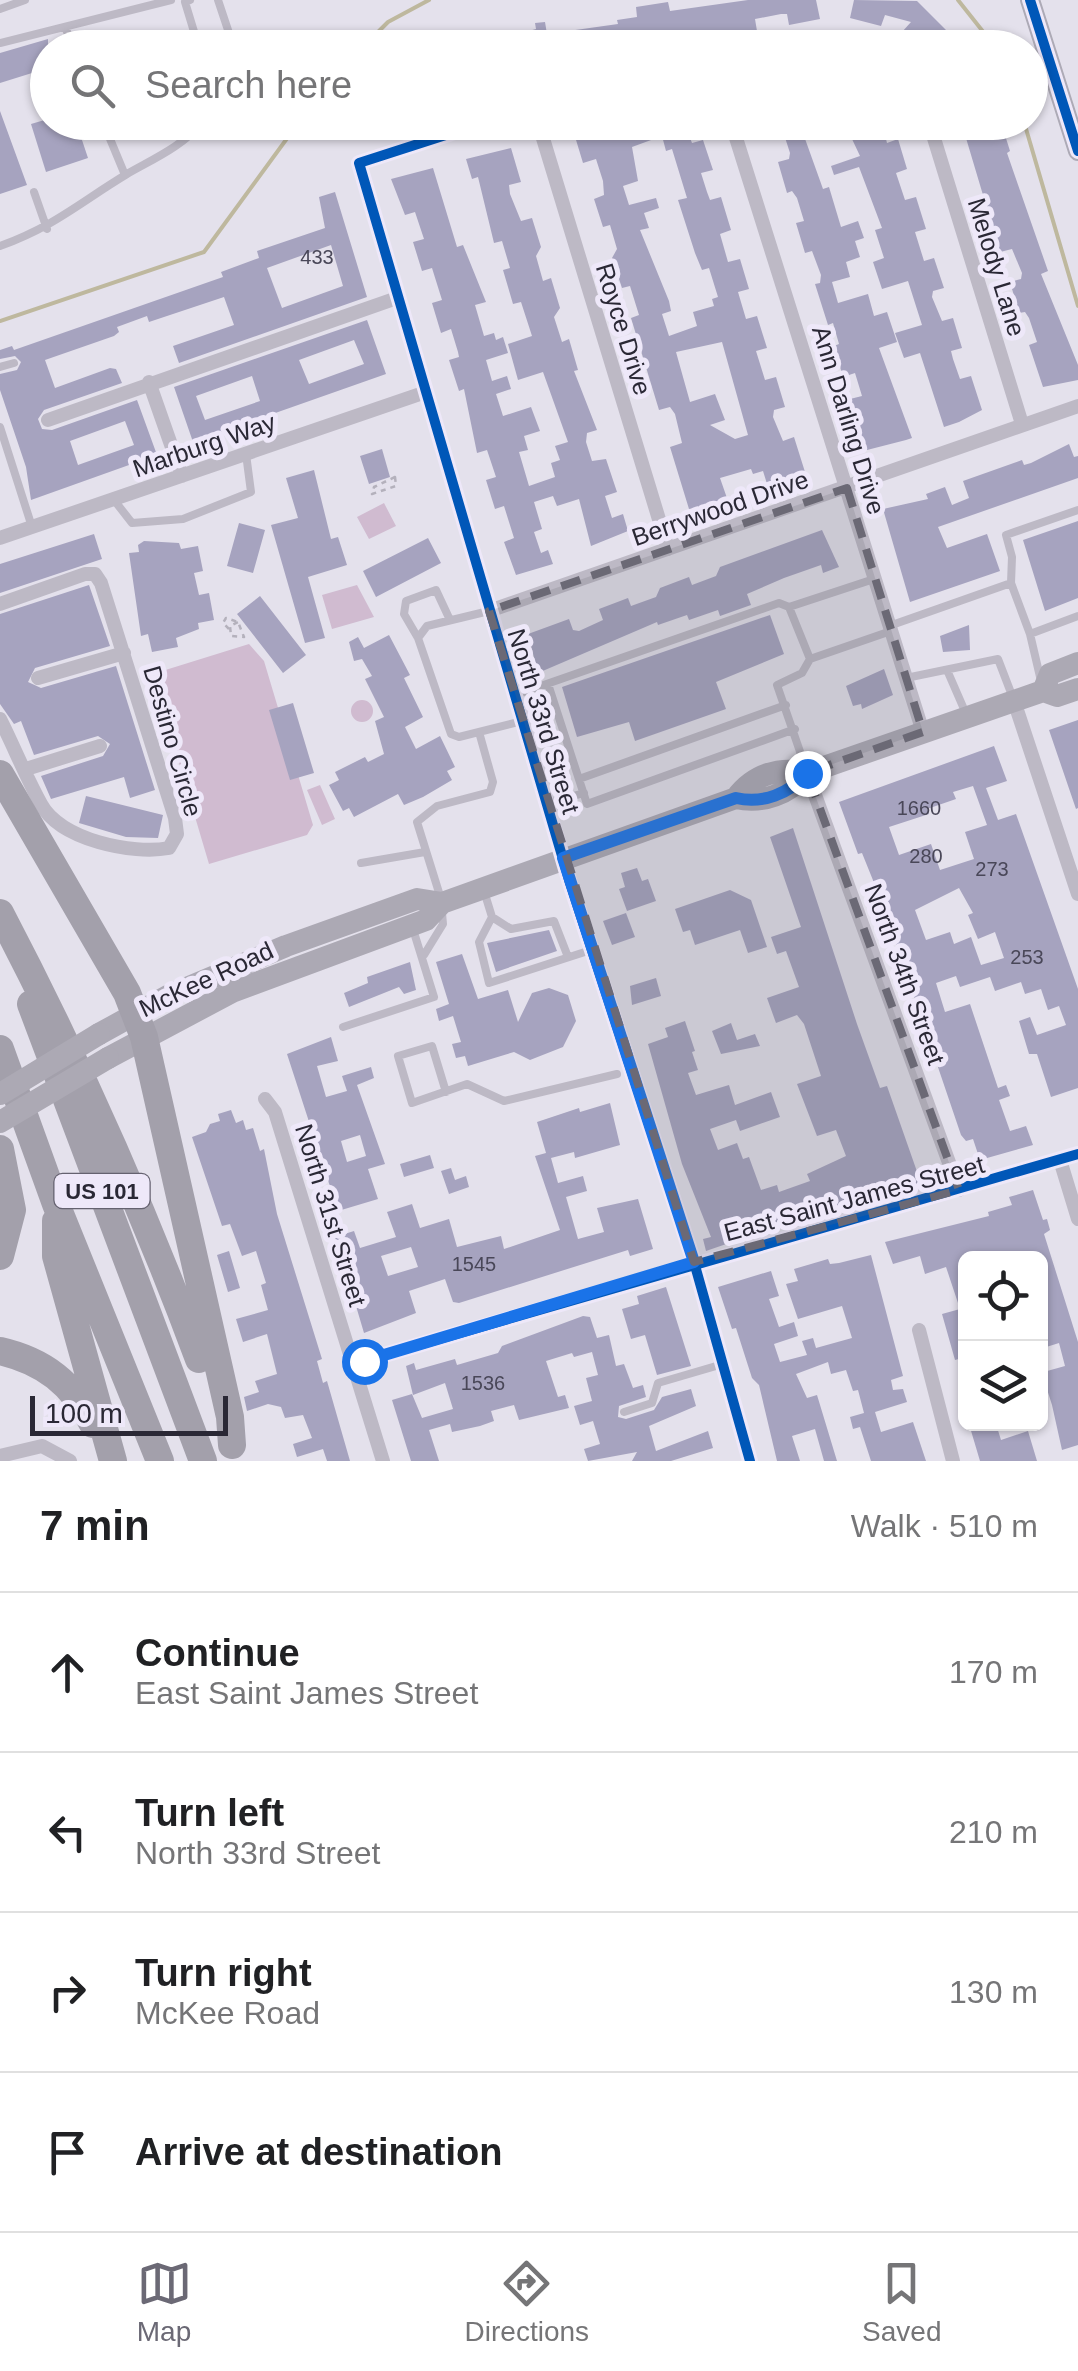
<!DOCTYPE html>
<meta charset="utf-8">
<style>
:root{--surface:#fff;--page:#f6f6f6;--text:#202124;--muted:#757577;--line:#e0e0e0;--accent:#6b6975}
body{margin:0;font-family:Arial,sans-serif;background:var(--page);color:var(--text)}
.controls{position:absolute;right:30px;bottom:30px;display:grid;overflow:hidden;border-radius:15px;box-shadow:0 2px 8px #0004}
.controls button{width:90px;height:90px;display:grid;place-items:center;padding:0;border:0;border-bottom:2px solid var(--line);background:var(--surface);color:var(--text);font:50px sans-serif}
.scale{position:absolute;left:30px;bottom:25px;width:198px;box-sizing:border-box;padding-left:10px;border:5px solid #2a2835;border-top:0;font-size:28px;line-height:35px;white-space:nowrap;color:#2a2835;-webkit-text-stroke:8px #eee8f9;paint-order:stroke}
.stop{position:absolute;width:30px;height:30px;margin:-22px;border:8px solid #1a73e8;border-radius:50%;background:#fff}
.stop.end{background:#1a73e8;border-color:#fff;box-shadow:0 2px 10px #0008}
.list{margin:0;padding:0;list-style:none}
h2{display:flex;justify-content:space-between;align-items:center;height:130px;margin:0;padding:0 40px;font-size:42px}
h2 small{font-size:32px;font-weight:400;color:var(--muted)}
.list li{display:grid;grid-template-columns:65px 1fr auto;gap:30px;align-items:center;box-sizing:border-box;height:160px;padding:0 40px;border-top:2px solid var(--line)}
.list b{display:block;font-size:38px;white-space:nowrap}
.list p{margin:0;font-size:32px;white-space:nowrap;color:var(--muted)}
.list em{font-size:32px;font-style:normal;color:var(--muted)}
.icon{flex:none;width:55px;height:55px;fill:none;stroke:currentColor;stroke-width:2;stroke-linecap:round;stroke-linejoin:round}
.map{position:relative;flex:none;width:1078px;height:1461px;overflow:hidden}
.search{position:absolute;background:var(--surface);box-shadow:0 2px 8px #0004;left:30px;right:30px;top:30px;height:110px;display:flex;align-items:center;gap:25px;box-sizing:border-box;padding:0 35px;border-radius:55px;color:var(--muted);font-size:38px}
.sheet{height:770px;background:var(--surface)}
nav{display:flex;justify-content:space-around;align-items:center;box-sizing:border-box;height:140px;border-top:2px solid var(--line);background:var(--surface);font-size:28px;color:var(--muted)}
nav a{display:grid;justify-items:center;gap:5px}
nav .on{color:var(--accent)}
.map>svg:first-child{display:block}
</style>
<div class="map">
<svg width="1078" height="1461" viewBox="0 0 1078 1461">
<rect width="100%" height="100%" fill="#e4e1ec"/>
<path fill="#d0bbd0" d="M384,503L396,526L369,539L357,517Z
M357,585L374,617L332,629L322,595Z
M249,644L264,661L313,825L307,835L209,864L155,682L159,672Z
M351 711a11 11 0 1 1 22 0a11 11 0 1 1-22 0Z
M320,785L335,819L322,825L307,790Z"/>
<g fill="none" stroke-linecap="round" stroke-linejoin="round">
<path stroke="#beb89e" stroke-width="4" d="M958,0L996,48
M362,48L388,22L429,0
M1024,122L1078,306
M0,321L204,252L299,122"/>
</g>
<path fill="#a6a3bf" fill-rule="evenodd" d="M748,0H816L820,19L789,25L787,14H781L755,19L757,31L691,37L692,43L666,48L658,43L636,48H509L507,37L536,29L535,23L545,22L547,34L618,24L617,20L637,17L636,7L668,2L670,11Z
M854,0L917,1L964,48H917L902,32L911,22L885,15L881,26L850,18Z
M48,39V68L0,83V53Z
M0,111L27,185L0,194Z
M48,119V122H76L88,158L46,172L31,124Z
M586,122H633L634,130L656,122H684L692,143L703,140L713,170L701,173L707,192L710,200L721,197L731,230L720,234L728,262L740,259L749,289L738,292L746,319L757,316L767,348L756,351L765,380L776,377L785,407L774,410L773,417L783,441L794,437L805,472L768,487L763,471L753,474L751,469L720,478L728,501L689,509L670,447L682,443L675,414L670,407L659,410L631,318L639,315L630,286L622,288L612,258L617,249L610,225L603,227L594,199L604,195L603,181L596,159L583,163L573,130ZM662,136L666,151L672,149L687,198L678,200L695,253L702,270L709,268L718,297L712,299L714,306L693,312L697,326L669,336L662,314L671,311L669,301L640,230L649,228L644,213L659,208L656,198L629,205L623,186L638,181L632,147ZM722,342L748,435L735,439L710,425L725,420L715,394L690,402L676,352Z
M780,122H799L823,189L829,187L841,227L858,221L864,238L855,241L860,257L846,262L850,277L832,282L838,303L868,294L874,316L887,312L897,342L879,348L912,438L906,440L867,450L856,425L850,399L862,396L855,373L843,377L834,346L839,344L833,323L828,325L815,284L820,283L821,275L812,251L805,253L796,223L804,221L797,198L792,191L787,193L778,162L789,159L790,153Z
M844,122H879V135H885L887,143L898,139L907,169L896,173L905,200L916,197L926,229L915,232L924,261L934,258L944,288L933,291L932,297L942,321L953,318L962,348L951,351L953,359L960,379L971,376L982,410L959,422L944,427L920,353L904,358L895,333L922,325L908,281L882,289L873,262L884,258L875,230L882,228L859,167L834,175L831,166L860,156Z
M966,122H998L1005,135L1010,151L1007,153L1048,271L1041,274L1078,365V380L1043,387L1029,345L1037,342L1029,318L1025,312L1019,313L1010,282L1021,279L1022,273L1012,249L1000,252L963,128Z
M511,148L521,182L509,185L510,194L521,221L532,218L541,247L536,256L543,281L551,278L560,308L554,317L562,342L569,339L578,370L574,371L597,430L587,433L586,442L592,461L606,459L617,492L605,496L612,518L623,514L628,531L591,546L579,499L557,506L553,496L534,502L542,529L534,532L541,553L548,550L553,564L516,575L504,542L514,538L504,506L495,509L486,480L496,477L487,450L477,453L464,389L459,391L449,360L459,357L458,352L451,329L441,333L432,303L442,300L432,268L422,271L413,242L424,239L415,212L405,215L391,179L433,168L457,247L463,245L486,302L475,305L484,336L494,333L496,340L503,337L508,353L486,360L492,381L507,376L511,389L496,394L503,416L531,407L540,431L524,436L528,450L519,452L529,486L555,477L551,463L560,460L555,446L568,442L543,372L518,380L508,344L532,336L521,302L513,304L503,270L510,268L502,241L494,243L478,177L472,179L466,159Z
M335,192L367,297L179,363L173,346L234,325L224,297L149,322L147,316L117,327L119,332L114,336L45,360L55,388L110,368L116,369L122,383L44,410L38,419L42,429L52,430L137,400L157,455L31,500L26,467L0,390V374L17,370L21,362L15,356L0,359V350L12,346L14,350L223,277L221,272L259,258L257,251L325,228L319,197ZM331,245L343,286L282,308L267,268ZM125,421L134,445L78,465L70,441Z
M367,320L386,374L193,442L174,387ZM354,340L364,364L309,384L299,360ZM252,376L260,401L205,420L196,396Z
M1069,444L1074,457L1078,456V478L938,527L947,548L987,534L1000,571L910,602L883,509L928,499L926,494L945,487L952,505L969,498L963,481L1022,460L1024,465L1031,463Z
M382,449L390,477L369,484L360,456Z
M314,470L331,539L338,537L347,565L308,577L325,638L305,643L271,525L298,518L286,478Z
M1078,521V598L1045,611L1023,540Z
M239,523L265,530L253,573L227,566Z
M822,530L839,567L823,573L821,565L784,578L747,594L751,605L720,616L718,610L689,620L687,615L658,625L657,622L538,673L528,634L569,619L573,630L579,631L603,620L599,609L628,598L631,606L656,597L660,588L689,577L692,585L716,576L720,567Z
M94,534L102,559L0,593V564Z
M428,538L441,563L376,597L363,571Z
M144,541L179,543L181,549L198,546L203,571L194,573L199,595L209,593L214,620L198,623L199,629L176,638L178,647L152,652L148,634L141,636L129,553L139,552L138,545Z
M89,585L110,646L35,668L28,682L41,688L116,666L155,790L130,798L124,777L51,799L41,776L103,756L110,744L98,736L34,755L21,721L14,724L0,704V614Z
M260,596L306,655L283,673L237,614Z
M770,615L784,654L716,682L726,709L635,741L629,722L577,737L562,687Z
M969,625L970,650L943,652L940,636Z
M389,635L410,675L404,678L423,717L405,727L416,749L440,736L455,767L447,771L452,780L423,797L404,805L398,794L354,817L349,808L343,811L329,785L339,780L335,772L365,757L368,762L384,754L375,721L384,717L365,679L372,676L362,659L354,661L349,642L358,637L364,648Z
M884,669L893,695L862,709L861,704L853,706L846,686Z
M293,703L314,773L290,780L269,710Z
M1078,720V808L1076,809L1049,730Z
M994,746L1007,781L986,788L998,820L1016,814L1078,989V1088L1051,1097L1037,1054H1029L1019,1021L1030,1017L1037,1035L1066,1025L1059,1006L1048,1010L1041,989L1025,994L1021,982L995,991L990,977L960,987L956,976L936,983L945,1012L970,1004L998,1088L1006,1085L1010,1096L999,1100L1010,1131L1026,1126L1033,1145L980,1160L973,1139L966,1141L961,1135L883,905L862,853L858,854L839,802ZM973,786L987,825L965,832L974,859L940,870L931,844L899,855L889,827L929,814L927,809L956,799L953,792ZM959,888L973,913L968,915L978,939L995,932L1004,958L981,965L971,937L954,944L950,932L926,940L915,910Z
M86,796L163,815L158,838L126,837L79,823Z
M793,828L857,1024L880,1088L887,1086L921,1183L865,1196L706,1251L703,1239L711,1237L682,1164L648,1044L668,1037L665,1028L685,1021L695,1051L692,1052L698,1070L688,1073L696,1095L729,1085L735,1105L771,1092L780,1117L740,1131L736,1120L710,1129L718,1150L737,1143L743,1159L749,1157L761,1190L777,1185L779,1192L810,1181L807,1174L846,1156L836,1130L817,1136L797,1084L821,1076L804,1024L797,1015L776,1023L767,998L799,987L786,951L777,954L771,937L801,927L770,837Z
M637,868L642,881L648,879L656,901L627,911L619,889L625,887L621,873Z
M730,890L751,900L767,947L748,953L740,930L695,945L690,930L683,932L675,909Z
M626,913L635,937L612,945L603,921Z
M549,930L557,951L496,972L487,943Z
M462,954L478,999L508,990L518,1022L532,993L549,988L568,995L576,1021L563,1047L530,1060L514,1052L468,1066L465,1056L456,1058L452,1044L461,1042L453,1016L439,1021L436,1009L449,1004L436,962Z
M410,962L416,990L404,994L399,987L349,1007L344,993L368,983L367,977Z
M656,978L661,996L632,1005L630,986Z
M731,1023L737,1040L755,1034L760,1046L721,1054L712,1031Z
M331,1037L338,1061L317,1066L326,1097L347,1091L342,1076L371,1067L374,1078L357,1085L385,1164L368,1169L378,1199L338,1211L287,1054ZM360,1135L366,1156L347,1162L341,1141Z
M610,1103L620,1145L575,1158L574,1152L551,1158L558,1183L583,1176L587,1191L566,1197L578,1239L604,1232L597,1208L638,1199L653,1249L630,1256L628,1250L459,1303L453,1302L445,1279L409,1291L416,1313L364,1333L356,1306L363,1304L359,1288L351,1262L343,1264L335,1237L354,1231L360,1248L396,1237L387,1212L412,1204L420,1228L449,1219L457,1247L501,1236L504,1249L560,1230L535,1156L546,1153L537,1122L579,1108L580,1112ZM411,1247L418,1267L388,1276L381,1256Z
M231,1110L236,1123L243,1120L246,1130L253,1128L260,1151L264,1149L277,1214L322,1359L317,1361L323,1383L327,1381L350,1461H327L323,1449L297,1457L293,1444L312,1438L303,1415L285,1418L281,1407L268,1404L247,1411L244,1397L259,1392L255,1381L277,1374L267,1334L243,1342L236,1319L268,1310L261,1285L266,1283L256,1251L242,1256L230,1224L222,1226L192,1137L206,1132L210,1124L220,1121L218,1114Z
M430,1155L434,1168L404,1177L400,1164Z
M451,1168L455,1180L466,1176L469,1187L449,1194L441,1171Z
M1033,1190L1043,1220L1047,1219L1050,1230L1044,1234L1078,1342V1445L1062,1450L1052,1405L1045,1383H1040V1373L1065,1366L1059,1343L1040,1349V1254L963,1258L966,1357L955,1360L942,1314L960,1309L946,1267L925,1274L920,1256L893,1264L885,1242L989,1216L988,1212L1012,1205L1009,1197Z
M229,1251L240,1288L228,1292L217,1255Z
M871,1255L903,1376L891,1380L893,1390L903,1389L907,1402L875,1412L881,1432L913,1422L926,1461H871L860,1427L853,1429L850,1417L864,1413L858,1390L853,1391L846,1370L831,1374L828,1362L796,1374L807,1398L817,1395L837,1461H824L815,1429L792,1436L800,1461H777L759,1385L752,1378L736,1328L732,1329L718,1287L771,1271L779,1296L769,1299L779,1327L794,1322L798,1336L774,1344L780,1362L807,1355L802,1341L813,1338L816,1348L852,1338L842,1306L798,1319L786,1284L798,1281L794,1269L828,1259L830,1264L839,1263Z
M666,1287L691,1366L657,1375L645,1335L631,1339L622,1309L639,1304L637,1296Z
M583,1316L590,1317L597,1338L609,1335L616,1366L624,1364L633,1388L643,1385L646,1397L619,1406L618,1417L626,1419L654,1410L662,1397L691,1389L696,1406L649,1426L656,1451L708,1431L713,1448L671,1461H632L637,1452L588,1461L584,1449L600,1444L593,1421L580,1425L574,1406L592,1401L586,1378L598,1375L592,1352L574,1357L572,1353L546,1361L558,1397L565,1395L569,1408L519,1420L514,1405L491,1411L494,1421L480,1426L452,1432L450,1424L429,1430L439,1461H411L392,1400L412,1394L422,1418L453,1409L445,1383L413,1395L406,1366L414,1363L416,1370L455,1359L457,1365L498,1353L502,1346Z
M969,1424H996L1001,1440L1028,1431L1037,1461H980Z"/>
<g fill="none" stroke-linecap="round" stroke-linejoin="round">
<path stroke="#b4b1bc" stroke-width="2.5" stroke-dasharray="5 5" stroke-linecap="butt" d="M395,477L396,486L372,494L374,487Z
M229,629L223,623L226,618L238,622L244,637L231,636L230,626L238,622"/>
<path stroke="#bdb9c5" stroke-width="8" d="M190,0L185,2L199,48
M218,0L234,48
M0,9L25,0
M66,29L73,48
M0,43L171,0
M103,122L125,175
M34,192L47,229
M0,246C55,226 79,203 127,174C155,158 181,147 203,122
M0,367L14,363
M0,427L32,527
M114,500L132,523L183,519L251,492L246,454
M1011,583L1030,634L1041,681
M789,607L810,659
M489,611L427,626L418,638L451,734L459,737L522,721
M889,626L1011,583L1012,557L1006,535L1078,510
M1030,634L1078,616
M418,638L404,614L406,601L436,590L450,620
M947,670L967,716
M906,678L998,659L1013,698
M548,684L587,804L795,729
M515,695L779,603L789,607L874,579
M805,766L777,685L802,673L810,659L891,631
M579,779L786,705
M548,803L584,793
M361,863L425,852
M484,891L492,917L511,929L554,921L568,957
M441,899L417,822L437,806L490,792L493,782L479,732
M492,917L479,942L489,983L591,950
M424,955L443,924L442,913
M343,1027L434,997L412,926
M446,1092L432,1046L398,1056L412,1103L467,1084L504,1101L617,1074
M624,1412L652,1403L658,1383L723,1364"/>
<path stroke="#bdb9c5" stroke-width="14" d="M486,122L359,163L570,883L694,1262L750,1461
M538,122L668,549
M731,122L923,732
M929,122L1022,424
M149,382L182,476
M48,420L397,298
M0,538L423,393
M0,604L85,574H95L101,583L175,818L177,834L169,848C133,855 60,840 41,804C26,777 14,747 0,719
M489,611L1078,406
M38,678L124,653
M1014,701L1078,894
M26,769L100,746
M807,773L959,1190
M265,1099L275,1112L383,1461
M1060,1160L1078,1219
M919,1330L953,1461
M353,1364L1078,1154
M0,1456L42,1446L70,1461"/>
<path stroke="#adaab6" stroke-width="20" d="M1030,0L1078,151"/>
<path stroke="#aca9b4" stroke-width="22" d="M1043,691L1050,674L1078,663
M736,798C753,775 779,766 807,773
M99,1034L168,996L286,946L417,899L442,903
M108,1058L232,992L426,920L442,903L736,798C763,804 789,794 807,773L1043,691L1057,696L1078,689"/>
<path stroke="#a3a0ab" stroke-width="28" d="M0,774L127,993L144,1037L230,1417L232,1445
M0,913C76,1058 142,1206 199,1359
M31,1004L203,1461
M0,1049L56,1204L160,1461
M0,1149L12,1210L0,1256
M56,1221V1256L113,1461
M0,1351C44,1361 73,1384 93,1424"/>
<path stroke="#aca9b4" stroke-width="22" d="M0,1094L99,1034
M0,1122L108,1058"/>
<g stroke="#eee8f9" stroke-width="16">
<path id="cycleway" d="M1030,0L1078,151
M486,122L359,163L570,883L694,1262L750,1461
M353,1364L1078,1154"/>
</g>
<use href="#cycleway" stroke="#0057b8" stroke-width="10"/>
</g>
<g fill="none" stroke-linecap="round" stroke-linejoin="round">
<path stroke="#1a73e8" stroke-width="12" d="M364,1361L694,1262L563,858L736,798C763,804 789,794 807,773"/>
</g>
<path fill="#6b6975" fill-opacity="0.2" stroke="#6b6975" stroke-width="8" stroke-dasharray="20 12" stroke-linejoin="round" d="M847,488L923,732L807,773L959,1190L694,1262L489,611Z"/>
<g text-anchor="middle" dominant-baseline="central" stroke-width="10" stroke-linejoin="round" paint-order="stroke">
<g font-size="20" fill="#494758">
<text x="317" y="257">433</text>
<text x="919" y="808">1660</text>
<text x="926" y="856">280</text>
<text x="992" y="869">273</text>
<text x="1027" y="957">253</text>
<text x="474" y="1264">1545</text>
<text x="483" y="1383">1536</text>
</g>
<rect fill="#eee8f9" stroke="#656270" stroke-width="2.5" x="54.5" y="1174" width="95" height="34" rx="8"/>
<g font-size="22" font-weight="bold" fill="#2a2835">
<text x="102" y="1191">US 101</text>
</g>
<g font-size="25" fill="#2a2835" stroke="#eee8f9">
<text transform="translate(997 267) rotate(73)">Melody Lane</text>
<text transform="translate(624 329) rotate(73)">Royce Drive</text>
<text transform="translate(849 420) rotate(73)">Ann Darling Drive</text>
<text transform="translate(204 445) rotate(-19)">Marburg Way</text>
<text transform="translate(720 508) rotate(-19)">Berrywood Drive</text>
<text transform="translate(544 721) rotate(73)">North 33rd Street</text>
<text transform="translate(173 741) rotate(74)">Destino Circle</text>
<text transform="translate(905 974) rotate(70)">North 34th Street</text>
<text transform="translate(206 979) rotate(-25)">McKee Road</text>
<text transform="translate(854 1198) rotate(-15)">East Saint James Street</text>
<text transform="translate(331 1215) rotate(73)">North 31st Street</text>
</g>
</g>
</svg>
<div class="controls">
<button><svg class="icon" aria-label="locate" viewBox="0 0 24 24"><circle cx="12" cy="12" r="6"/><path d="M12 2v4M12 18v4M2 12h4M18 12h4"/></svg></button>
<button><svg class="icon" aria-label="layers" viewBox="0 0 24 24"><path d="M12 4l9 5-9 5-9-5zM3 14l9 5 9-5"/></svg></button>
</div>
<div class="scale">100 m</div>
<div class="stop" style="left:364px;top:1361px"></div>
<div class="stop end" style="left:807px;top:773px"></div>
<div class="search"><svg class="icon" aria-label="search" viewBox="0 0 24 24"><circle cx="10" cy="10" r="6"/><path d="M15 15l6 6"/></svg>Search here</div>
</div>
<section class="sheet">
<h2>7 min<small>Walk · 510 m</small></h2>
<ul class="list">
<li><svg class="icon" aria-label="ahead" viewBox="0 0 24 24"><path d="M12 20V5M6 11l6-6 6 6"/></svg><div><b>Continue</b><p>East Saint James Street</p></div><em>170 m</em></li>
<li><svg class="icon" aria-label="left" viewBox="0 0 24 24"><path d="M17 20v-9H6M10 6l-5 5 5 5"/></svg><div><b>Turn left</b><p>North 33rd Street</p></div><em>210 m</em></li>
<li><svg class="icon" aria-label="right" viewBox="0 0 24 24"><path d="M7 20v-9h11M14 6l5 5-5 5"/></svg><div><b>Turn right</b><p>McKee Road</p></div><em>130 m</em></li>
<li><svg class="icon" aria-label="arrive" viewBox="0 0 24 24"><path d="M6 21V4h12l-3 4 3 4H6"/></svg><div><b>Arrive at destination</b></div></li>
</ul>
</section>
<nav>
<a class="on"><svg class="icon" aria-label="map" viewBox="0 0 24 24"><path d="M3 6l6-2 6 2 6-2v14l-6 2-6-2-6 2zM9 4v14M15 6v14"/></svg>Map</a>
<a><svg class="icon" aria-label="directions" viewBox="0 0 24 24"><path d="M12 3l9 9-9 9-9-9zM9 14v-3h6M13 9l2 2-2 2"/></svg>Directions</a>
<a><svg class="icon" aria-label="saved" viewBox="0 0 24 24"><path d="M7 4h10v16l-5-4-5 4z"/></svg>Saved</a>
</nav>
